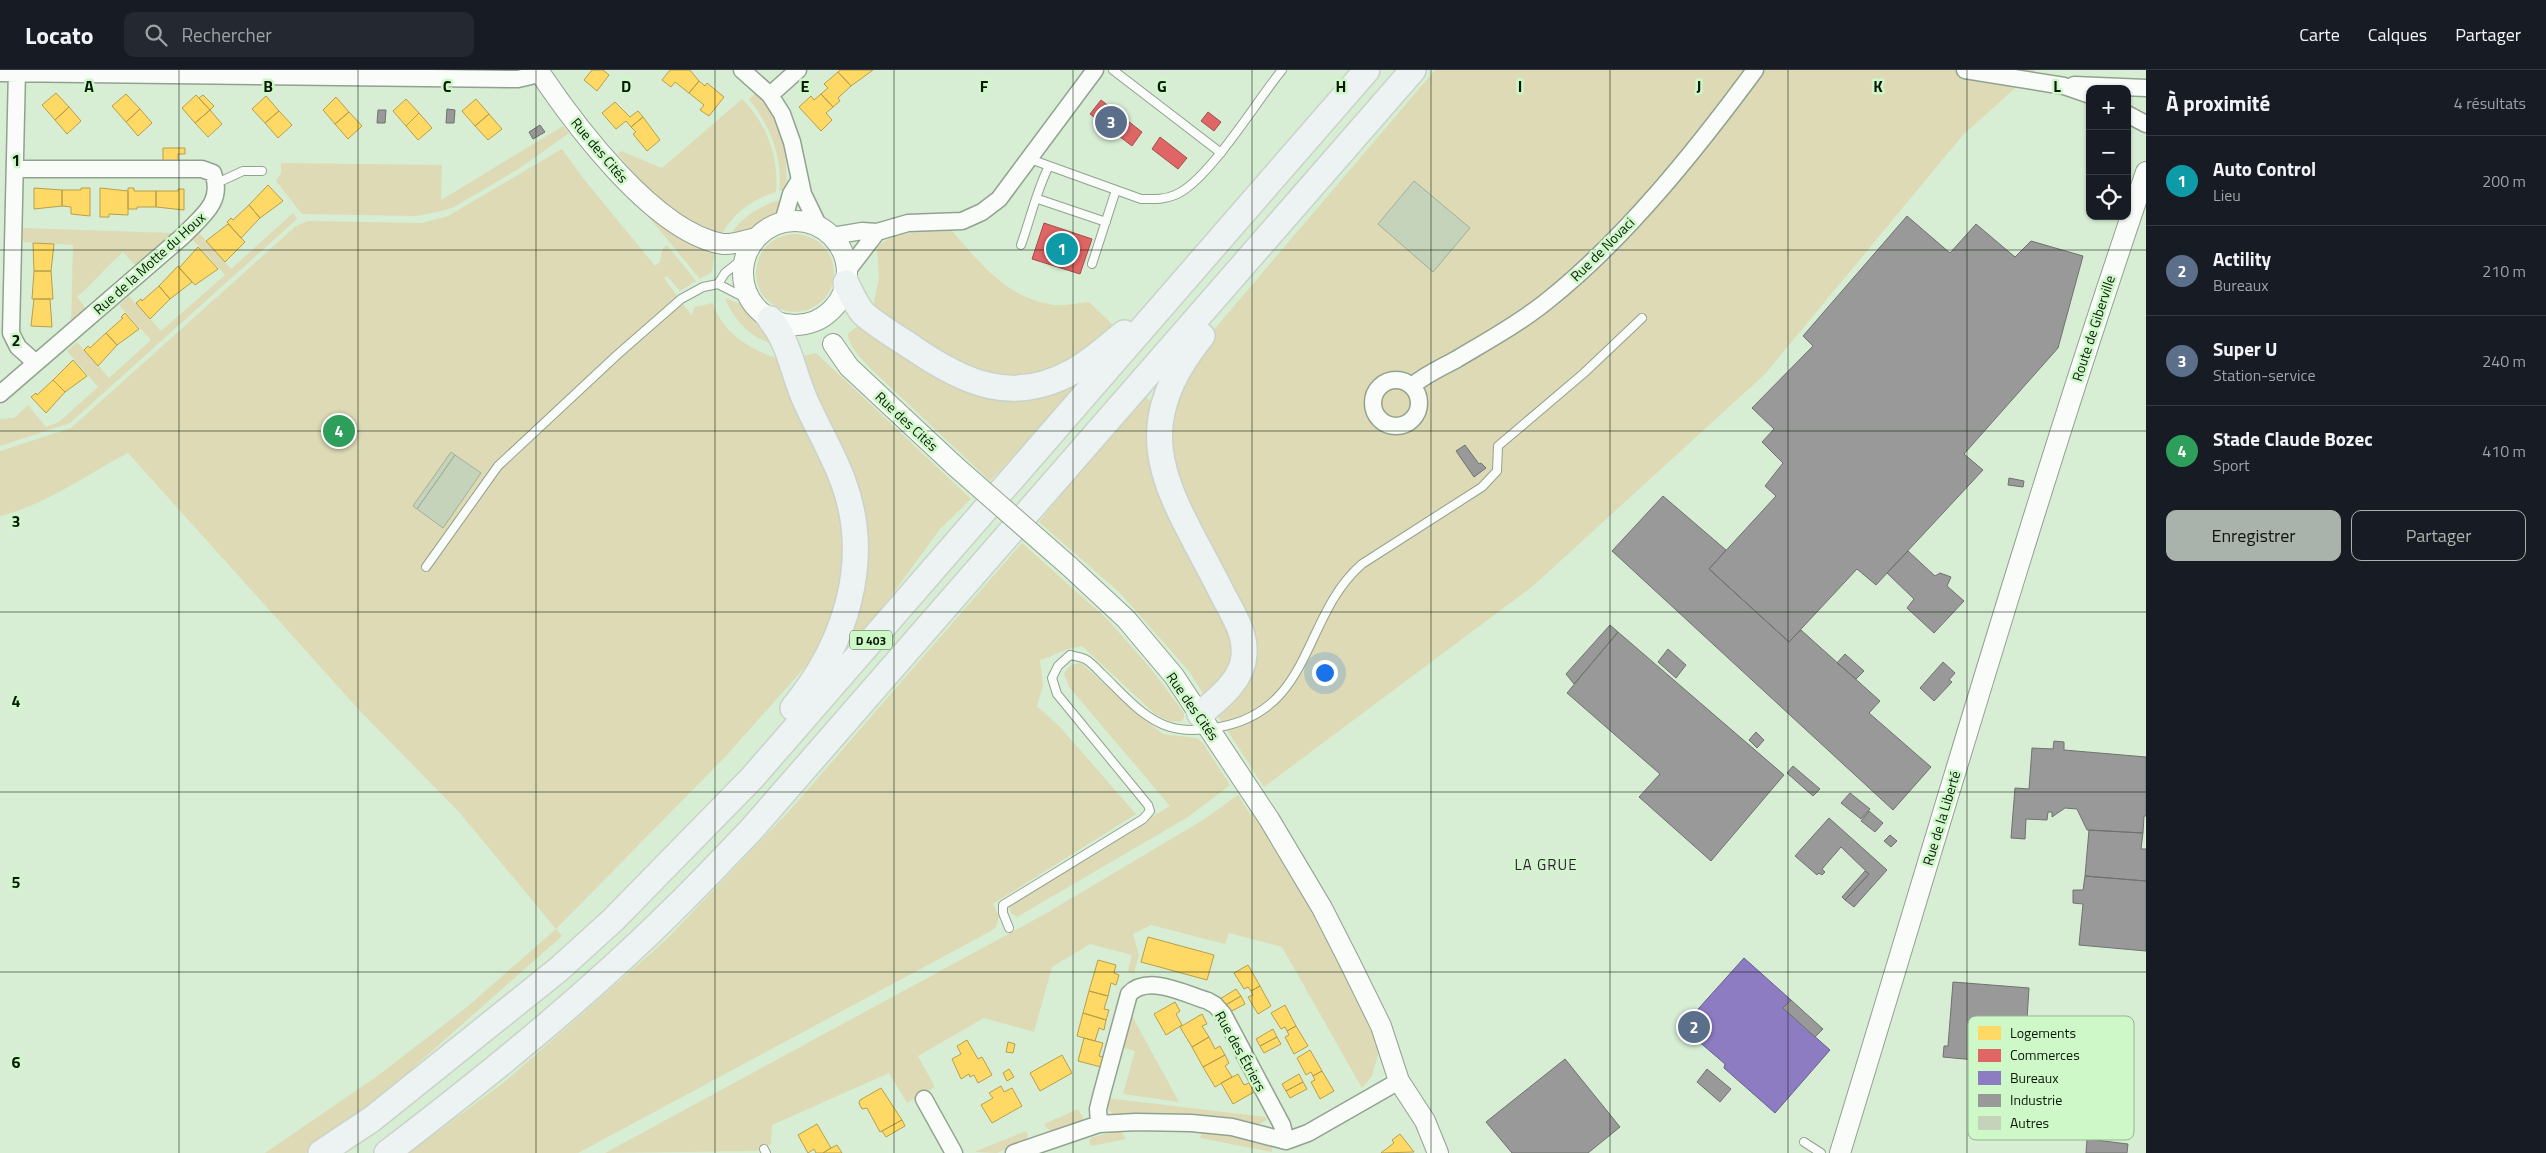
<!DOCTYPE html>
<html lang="fr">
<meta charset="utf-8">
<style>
:root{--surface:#171b24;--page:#242831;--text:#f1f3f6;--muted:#9ea1a6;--line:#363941;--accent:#a9b3ab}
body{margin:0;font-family:"Titillium Web",sans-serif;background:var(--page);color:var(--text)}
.controls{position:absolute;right:15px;top:15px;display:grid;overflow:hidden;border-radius:10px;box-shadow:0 1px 4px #0004}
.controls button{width:45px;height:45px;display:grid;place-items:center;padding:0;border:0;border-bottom:1px solid var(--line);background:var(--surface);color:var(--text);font:25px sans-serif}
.you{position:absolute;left:1324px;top:602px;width:18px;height:18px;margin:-12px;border:4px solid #fff;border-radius:50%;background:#1a73e8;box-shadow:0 0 0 8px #1a73e833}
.badge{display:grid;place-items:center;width:32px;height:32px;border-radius:50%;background:var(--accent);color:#fff;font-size:16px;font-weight:700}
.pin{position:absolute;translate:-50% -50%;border:2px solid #fff;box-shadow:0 1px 5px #0006}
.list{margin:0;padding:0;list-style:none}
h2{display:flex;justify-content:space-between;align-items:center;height:65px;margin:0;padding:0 20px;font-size:21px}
h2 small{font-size:16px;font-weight:400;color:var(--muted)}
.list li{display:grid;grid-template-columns:32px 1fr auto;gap:15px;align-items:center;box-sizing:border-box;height:90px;padding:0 20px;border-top:1px solid var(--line)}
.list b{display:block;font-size:19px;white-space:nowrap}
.list p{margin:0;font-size:16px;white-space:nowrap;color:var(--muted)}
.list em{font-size:16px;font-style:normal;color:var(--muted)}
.actions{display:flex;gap:10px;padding:15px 20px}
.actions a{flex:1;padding:11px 0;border:1px solid var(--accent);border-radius:10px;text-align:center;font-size:18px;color:var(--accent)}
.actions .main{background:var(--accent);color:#111}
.icon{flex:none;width:28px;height:28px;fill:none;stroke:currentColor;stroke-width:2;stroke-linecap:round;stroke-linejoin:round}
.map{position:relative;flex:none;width:2146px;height:1083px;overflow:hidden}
header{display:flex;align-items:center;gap:30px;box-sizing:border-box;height:70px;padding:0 25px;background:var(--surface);border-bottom:1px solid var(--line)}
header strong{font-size:24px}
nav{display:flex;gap:28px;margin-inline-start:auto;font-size:18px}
.search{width:350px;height:45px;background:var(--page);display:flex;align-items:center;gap:12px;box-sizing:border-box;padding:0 18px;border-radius:10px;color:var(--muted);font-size:19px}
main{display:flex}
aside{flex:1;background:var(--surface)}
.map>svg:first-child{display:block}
</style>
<header>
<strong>Locato</strong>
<div class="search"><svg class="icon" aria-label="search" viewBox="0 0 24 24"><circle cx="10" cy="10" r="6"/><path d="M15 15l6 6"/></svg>Rechercher</div>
<nav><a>Carte</a><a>Calques</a><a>Partager</a></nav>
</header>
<main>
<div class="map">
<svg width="2146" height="1083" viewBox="0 0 2146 1083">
<rect width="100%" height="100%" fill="#d7eed4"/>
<path fill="#dddab5" d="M1435,0H2035L1963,65L1765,304L1533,516L1264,717L1188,600L1119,522L1039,452L1140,328L1146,327L1153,334L1200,276Z
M756,23C780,49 789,84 786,119L779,121C783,87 770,56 749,29Z
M742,29C767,54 779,87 776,122C752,130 736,141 722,163C678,149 646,119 618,84L621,81L662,98Z
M563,56L569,63L520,98L454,137L442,141L416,146L302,144L276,111L281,103V93L442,95L441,130Z
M562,79L583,108L655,196L660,192L662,180L667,175L696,211L680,221L667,206L664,208L692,246L694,237L713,233C722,263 751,280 779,289L827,398L838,429L844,461V500L839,530L813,588L725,687L556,859L562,866L415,996L399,1016L343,1058L306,1083H265L376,1007L467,937L556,859L459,742L360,641L128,383C85,405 48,434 0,446V381L71,358L296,156L308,151L422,153L448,146Z
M634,129L715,179L712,202L700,209Z
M783,129L776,143L763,149L741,165L731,164C743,145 762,135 783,129Z
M293,143L297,149L70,353L0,376V349L14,348L28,335L46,357L59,352L98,317L67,281L77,272L109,308L151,270L119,235L129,226L161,261L225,205L192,169L199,163L231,199Z
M23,158L172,163L137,194H134L123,182C106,197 93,213 77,227L87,240L71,254L73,175L23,172Z
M952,161C980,193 1008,229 1054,235C1065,236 1078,233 1089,232L1115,257L1064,297L1004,310L955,295L873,236L879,208L877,177C897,159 927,163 952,161Z
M756 203a39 39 0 1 1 78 0a39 39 0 1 1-78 0Z
M725,228L740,234L753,250L769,261L776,275C751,269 734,251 725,228Z
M861,253L962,316L1079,307L1081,313L990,411L867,295C860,286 848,276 848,264Z
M816,283L971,429L940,459L861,567L851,556L862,496L798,287Z
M1022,473L1108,550L1152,600L1184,643V648L1181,652L1169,651L1155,644L1082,576C1066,578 1054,586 1040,590L1043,615L1037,636L1059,656L1136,744L993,834L999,846L996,857L991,861L578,1083H409L507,1010L667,869L791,739Z
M1081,593L1140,646L1163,664L1196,668L1203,673L1230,715L1188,747L1017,847L1011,843L1009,837L1012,832L1170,736L1069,617L1064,604C1068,596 1072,594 1081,593Z
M1238,725L1250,744L1253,743L1321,856L1366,942L1379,981L1372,1006L1362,1018L1282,877L1229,863L1225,874L1151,855L1133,864L1139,885L1134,903L1128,901L1132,885L1090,874L1052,897L1034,962L984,948L918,986L935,1017L907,1033L889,1003L772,1055L771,1074L756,1081L605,1083L1045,844L1203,750Z
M1131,944L1179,1032L1123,1024L1135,981L1120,977Z
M1106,1028L1266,1047V1050L1258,1055L1199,1046L1117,1047L1108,1040Z
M1078,1039L1083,1047V1052L1054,1062L1049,1060L1044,1054Z
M1026,1061L1028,1066L1025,1071L997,1083L974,1082Z
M1121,1061L1126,1069L1091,1076L1089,1071L1092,1067Z
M1203,1061L1228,1063L1272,1075V1082L1200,1068Z"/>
<path fill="#ffd966" stroke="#b69f4a" d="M592,0H603L609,5L597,21L584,10Z
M670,0H690L699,11L689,23L675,12L671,17L662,10Z
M840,0H873L851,16L838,2Z
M838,2L851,16L838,28L840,31L833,37L821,24L828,18L824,14Z
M699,11L705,16L707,13L724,27L709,46L700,40L704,35L689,23Z
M56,23L69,37L55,50L42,35Z
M126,24L140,39L126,52L112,36Z
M821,24L833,37L826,43L832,50L821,61L799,37L811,26L814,30Z
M196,25L210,40L195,53L182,38Z
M203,25L214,36L210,40L199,28Z
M266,26L279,41L265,53L252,39Z
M336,27L349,42L335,54L323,40Z
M406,29L419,43L406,56L393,41Z
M476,29L489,44L475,56L462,41Z
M615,32L630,47L638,41L643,47L631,57L626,51L616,59L602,43Z
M69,37L81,51L67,64L55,50Z
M140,39L152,53L138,66L126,52Z
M210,40L222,54L208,67L195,53Z
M279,41L292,55L278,68L265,53Z
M349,42L362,56L348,69L335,54Z
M419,43L432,58L418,70L406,56Z
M489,44L502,59L488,70L475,56Z
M643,47L660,70L647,81L633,64L636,62L631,57Z
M163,78H185V84H178V91H163Z
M268,115L283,131L260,148L249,135Z
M34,118L62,120V136L34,139Z
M81,118H90V146L71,144V137L62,136V120H81Z
M100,118L128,121V145L109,144V147H100Z
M128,118H134V121H156V137H137V139H128Z
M178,119H184V140L156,137V121H178Z
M249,135L260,148L241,168L227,152L231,148L233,150Z
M228,154L245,172L225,192L206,171Z
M33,173L54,174L51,201H34Z
M198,177L218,199L195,215L179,198Z
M178,196L192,212L170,229L159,216Z
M34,201H51L53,229H32Z
M159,216L170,229L150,249L136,233L141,229L142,231Z
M34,229H50L52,257L31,256Z
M125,243L139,259L117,275L106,263L123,248L121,247Z
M106,263L117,275L98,296L84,280L88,276L90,278Z
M73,290L87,306L65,322L53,310Z
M53,310L65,322L46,343L31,327L36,323L37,325Z
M1148,867L1214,885L1207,910L1141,892Z
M1098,890L1116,895L1114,903L1119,905L1116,915L1111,913L1108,926L1089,921Z
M1248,895L1260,916L1251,921L1248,917L1244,919L1234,903Z
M1260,916L1271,936L1258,944L1248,927L1253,925L1251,921Z
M1236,919L1241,926L1224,936L1220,929Z
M1089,921L1108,926L1104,939L1109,940L1106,950L1083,943Z
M1241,926L1245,934L1228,943L1224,936Z
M1175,932L1180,941L1176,944L1182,955L1166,965L1154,944Z
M1285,935L1296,956L1287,961L1285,957L1281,959L1271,943Z
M1083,943L1106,950L1104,960L1099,958L1095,971L1077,966Z
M1202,944L1207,954L1202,956L1209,967L1192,977L1180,957Z
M1296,956L1308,976L1294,984L1285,967L1289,965L1287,961Z
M1273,959L1277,967L1260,976L1256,969Z
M1209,967L1215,979L1220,976L1225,985L1203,997L1192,977Z
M1277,967L1281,974L1264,983L1260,976Z
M1084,968L1103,973L1099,986L1104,987L1101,997L1078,991Z
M967,970L978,989L982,987L992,1005L978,1013L974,1005L970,1007L969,1004L961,1009L952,989L961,984L957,976Z
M1008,972L1015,974L1013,983L1006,982Z
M1310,980L1322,1001L1313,1006L1311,1002L1306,1005L1297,988Z
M1062,985L1072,1003L1040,1021L1030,1003Z
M1225,985L1229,993L1225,996L1232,1007L1215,1017L1203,997Z
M1009,999L1014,1007L1007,1011L1003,1003Z
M1322,1001L1334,1021L1320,1029L1311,1012L1315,1010L1313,1006Z
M1238,1004L1244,1015L1249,1013L1254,1022L1233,1034L1221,1013Z
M1299,1004L1303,1012L1286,1021L1282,1014Z
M1303,1012L1307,1019L1290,1028L1286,1021Z
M1001,1016L1004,1022L1012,1018L1022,1036L992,1053L981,1035L993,1028L989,1023Z
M881,1018L902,1050L880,1062L867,1038L862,1039L859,1033L860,1030Z
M902,1050L905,1056L886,1067L882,1061Z
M817,1054L831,1078L823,1083H816L814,1079L808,1083L798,1065Z
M1400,1064L1414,1082L1381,1083L1394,1073L1392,1070Z
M837,1075L842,1083H823L831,1078Z"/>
<path fill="#e06666" stroke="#a04f4a" d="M1101,30L1142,62L1132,76L1090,44Z
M1208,42L1221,52L1214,61L1201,51Z
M1160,67L1187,88L1178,99L1152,79Z
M1044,153L1092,169L1080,204L1032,189Z"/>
<path fill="#8e7cc3" stroke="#665e8b" d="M1744,888L1791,930L1783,938L1830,980L1775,1043L1724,998L1725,994L1682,957Z"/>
<path fill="#999" stroke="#6e736e" d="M447,39L455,40L454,53H446Z
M378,40H386L385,53H377Z
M540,55L545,62L533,69L529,62Z
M1907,146L1950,183L1976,154L2015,187L2031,171L2083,186L2058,278L1964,384L1983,400L1876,515L1857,499L1789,572L1709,499L1776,426L1765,416L1783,393L1762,372L1774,359L1752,338L1813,276L1803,266Z
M1465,375L1479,394L1481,393L1486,398L1474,407L1456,381Z
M2009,408L2024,411L2023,417L2008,415Z
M1663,426L1726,480L1709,499L1789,572L1801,560L1880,631L1869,643L1931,697L1893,740L1612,481Z
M1908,481L1935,506L1940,503L1951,507L1947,516L1964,531L1934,563L1907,538L1914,529L1887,503Z
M1610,555L1618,562L1574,614L1566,604Z
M1618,562L1784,705L1711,791L1639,727L1660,704L1567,623Z
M1668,579L1686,595L1676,608L1658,592Z
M1845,584L1864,601L1856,609L1837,593Z
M1943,592L1955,603L1949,610L1952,612L1934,631L1920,618Z
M1756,662L1764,670L1757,678L1749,670Z
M2054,671L2064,672V680L2146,687V746H2144L2143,763L2087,760L2077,739L2065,738L2052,747V742H2048L2047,750L2026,749L2025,769L2011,768L2015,718L2029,719L2032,678L2053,679Z
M1793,696L1820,719L1813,726L1787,703Z
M1850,723L1870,739L1861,749L1841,733Z
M1869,741L1883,753L1875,762L1861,751Z
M1829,748L1887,800L1854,837L1845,830L1869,804L1841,777L1822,799L1825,802L1822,805L1819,803L1817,805L1795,786Z
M2089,760L2143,763L2141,779H2146V811L2085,806Z
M1890,765L1897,771L1891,777L1884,771Z
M1865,801L1869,804L1845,830L1842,827Z
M2085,806L2146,811V881L2079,875L2083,834L2073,833V820H2083Z
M1953,912L2029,918L2027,949L2086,954L2082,1000L1943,987L1944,976H1948Z
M1791,930L1823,959L1815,967L1783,938Z
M1565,989L1620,1057L1588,1083H1512L1486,1052Z
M1707,999L1731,1019L1720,1032L1697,1012Z
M2087,1069L2128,1074L2127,1083H2086Z"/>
<path fill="#c5d3bb" stroke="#a2af99" d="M1414,111L1470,158L1433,202L1378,154Z
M451,382L455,385L417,439L413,436Z
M455,385L481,403L443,458L417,439Z"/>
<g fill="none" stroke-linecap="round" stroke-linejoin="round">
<g stroke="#91a28f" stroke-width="10">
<path id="service" d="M1113,0L1221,83
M1030,89L1141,129C1153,129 1163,130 1175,125C1208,112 1257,30 1282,0
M217,113L243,101H262
M1038,129L1106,152
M1021,175C1030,150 1037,119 1049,96
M1092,194L1116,120
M718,214L751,231
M426,497L498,396L617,285L681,229L703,217L718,214L725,203L744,188
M1009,858L1003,843V835L1143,749L1150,741L1148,735L1057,624L1052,608L1058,596L1070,585C1074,586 1081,587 1085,589C1091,592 1097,599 1102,604C1122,623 1143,649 1170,657C1186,662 1204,660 1220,657C1314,639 1302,546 1362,494L1482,417L1497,401L1498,376L1584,303L1642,248
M1804,1072L1821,1083
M764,1079L766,1083"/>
</g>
<g stroke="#91a28f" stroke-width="19">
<path id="minor" d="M17,0L11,263L18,277L36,293
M742,0L770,25L782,44L792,72L803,124L819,157
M1965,0L2064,16L2090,25
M0,3L518,9L531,6L538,0
M2074,15L2146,18
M770,25L798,0
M2127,44L2146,54
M783,152L791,124L799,111
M832,166L862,161L877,162L908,153L962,151L982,142L999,129L1095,0
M847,201L877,162
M1373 333a23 23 0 1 1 46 0a23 23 0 1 1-46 0Z
M1412,316C1426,304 1441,298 1457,289C1487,271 1520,253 1547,231C1625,169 1696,80 1755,0
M0,324L183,166C202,146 224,132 213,103L202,99H15
M924,1029L954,1083
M1099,1054L1098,1039L1102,1023L1129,924C1148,904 1185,924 1208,931L1215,935L1223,944L1282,1055L1286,1071
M1014,1083L1099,1054L1136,1052L1191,1053L1232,1057L1286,1071L1308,1063L1399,1011"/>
</g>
<g stroke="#91a28f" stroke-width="22">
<path id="tertiary" d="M538,0C574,54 655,163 723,174C734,175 746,170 756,168
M743 203a52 52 0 1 1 104 0a52 52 0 1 1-104 0Z
M833,274L849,297L955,396
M1069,496L1126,549L1174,606L1269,749L1322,838L1349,891L1381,956L1399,1011L1425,1051L1438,1083
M1840,1083C1940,756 2035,427 2146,102"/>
</g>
<g stroke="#c9d3c8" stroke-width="28">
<path id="primary" d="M846,213C851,223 856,235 863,243C877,256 897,267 913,278C964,313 1012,335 1072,302C1091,292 1108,276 1124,263
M770,249C790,273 793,304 806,332C818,359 833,384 843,411C873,491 845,575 793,638
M1200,644C1218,629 1243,610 1244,585C1246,562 1231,541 1221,521C1172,423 1121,367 1202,266
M321,1083L372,1049L559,899L613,850L752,708L1367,0
M387,1083C485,1008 583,929 671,842C698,816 724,788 751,760L1413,0"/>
</g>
<use href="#service" stroke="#f9fcf9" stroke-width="8"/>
<use href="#minor" stroke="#f9fcf9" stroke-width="16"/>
<use href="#tertiary" stroke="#f9fcf9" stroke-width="20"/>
<use href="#primary" stroke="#edf2f2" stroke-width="25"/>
<g stroke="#91a28f" stroke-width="22" stroke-linecap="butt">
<path id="tertiary-bridge" d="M955,396L1069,496"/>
</g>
<use href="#tertiary-bridge" stroke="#f9fcf9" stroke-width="20"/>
</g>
<path fill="none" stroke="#0a1909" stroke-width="1" stroke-opacity="0.55" d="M179,0V1083M358,0V1083M536,0V1083M715,0V1083M894,0V1083M1073,0V1083M1252,0V1083M1431,0V1083M1610,0V1083M1788,0V1083M1967,0V1083M0,180H2146M0,361H2146M0,542H2146M0,722H2146M0,902H2146"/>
<g text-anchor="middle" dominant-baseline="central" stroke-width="5" stroke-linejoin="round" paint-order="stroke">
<rect fill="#cff8c9" stroke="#455c43" stroke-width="1" x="850" y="560.5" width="42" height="19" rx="4"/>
<g font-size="12" font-weight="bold" fill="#0a1909">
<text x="871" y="570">D 403</text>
</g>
<g font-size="14" fill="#0a1909" stroke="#cff8c9">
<text transform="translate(600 80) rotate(50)">Rue des Cités</text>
<text transform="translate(1602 179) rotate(-45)">Rue de Novaci</text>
<text transform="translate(149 193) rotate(-42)">Rue de la Motte du Houx</text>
<text transform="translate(2093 258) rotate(-72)">Route de Giberville</text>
<text transform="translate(907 351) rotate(43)">Rue des Cités</text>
<text transform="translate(1193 636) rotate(55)">Rue des Cités</text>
<text transform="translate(1941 748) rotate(-73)">Rue de la Liberté</text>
<text transform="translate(1241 981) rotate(61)">Rue des Étriers</text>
</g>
<g font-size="15" letter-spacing="1" fill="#3f1346" stroke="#cff8c9">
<text x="1546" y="794">LA GRUE</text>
</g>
</g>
<rect x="1968" y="946" width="166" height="124" rx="8" fill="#cff8c9" stroke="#94b58f" stroke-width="1"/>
<rect x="1978" y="956" width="23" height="14" fill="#ffd966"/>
<rect x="1978" y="979" width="23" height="13" fill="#e06666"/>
<rect x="1978" y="1001" width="23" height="14" fill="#8e7cc3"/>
<rect x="1978" y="1024" width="23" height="13" fill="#999"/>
<rect x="1978" y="1046" width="23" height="14" fill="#c5d3bb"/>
<g font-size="14" fill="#0a1909">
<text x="2010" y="968">Logements</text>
<text x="2010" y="990">Commerces</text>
<text x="2010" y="1013">Bureaux</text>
<text x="2010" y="1035">Industrie</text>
<text x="2010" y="1058">Autres</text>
</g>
<g font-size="16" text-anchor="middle" font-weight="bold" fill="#0a1909" stroke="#cff8c9" stroke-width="5" stroke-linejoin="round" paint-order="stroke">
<text x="89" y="22">A</text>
<text x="268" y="22">B</text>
<text x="447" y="22">C</text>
<text x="626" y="22">D</text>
<text x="805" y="22">E</text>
<text x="984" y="22">F</text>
<text x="1162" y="22">G</text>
<text x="1341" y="22">H</text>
<text x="1520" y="22">I</text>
<text x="1699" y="22">J</text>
<text x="1878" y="22">K</text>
<text x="2057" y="22">L</text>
<text x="16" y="96">1</text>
<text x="16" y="276">2</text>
<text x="16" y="457">3</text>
<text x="16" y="637">4</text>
<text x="16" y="818">5</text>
<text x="16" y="998">6</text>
</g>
</svg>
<div class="controls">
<button>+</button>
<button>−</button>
<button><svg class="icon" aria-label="locate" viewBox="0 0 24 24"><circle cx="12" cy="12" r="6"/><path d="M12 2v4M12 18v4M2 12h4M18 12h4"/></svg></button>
</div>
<div class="you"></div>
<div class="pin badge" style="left:1062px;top:179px;background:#0f9aa8">1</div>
<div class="pin badge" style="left:1694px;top:957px;background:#5c6f8a">2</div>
<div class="pin badge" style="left:1111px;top:52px;background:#5c6f8a">3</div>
<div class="pin badge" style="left:339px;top:361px;background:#2e9e5b">4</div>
</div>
<aside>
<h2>À proximité<small>4 résultats</small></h2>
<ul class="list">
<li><span class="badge" style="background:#0f9aa8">1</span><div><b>Auto Control</b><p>Lieu</p></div><em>200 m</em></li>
<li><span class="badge" style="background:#5c6f8a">2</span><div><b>Actility</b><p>Bureaux</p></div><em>210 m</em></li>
<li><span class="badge" style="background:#5c6f8a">3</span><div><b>Super U</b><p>Station-service</p></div><em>240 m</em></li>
<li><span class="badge" style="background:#2e9e5b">4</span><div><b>Stade Claude Bozec</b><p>Sport</p></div><em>410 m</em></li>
</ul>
<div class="actions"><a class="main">Enregistrer</a><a>Partager</a></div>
</aside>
</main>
